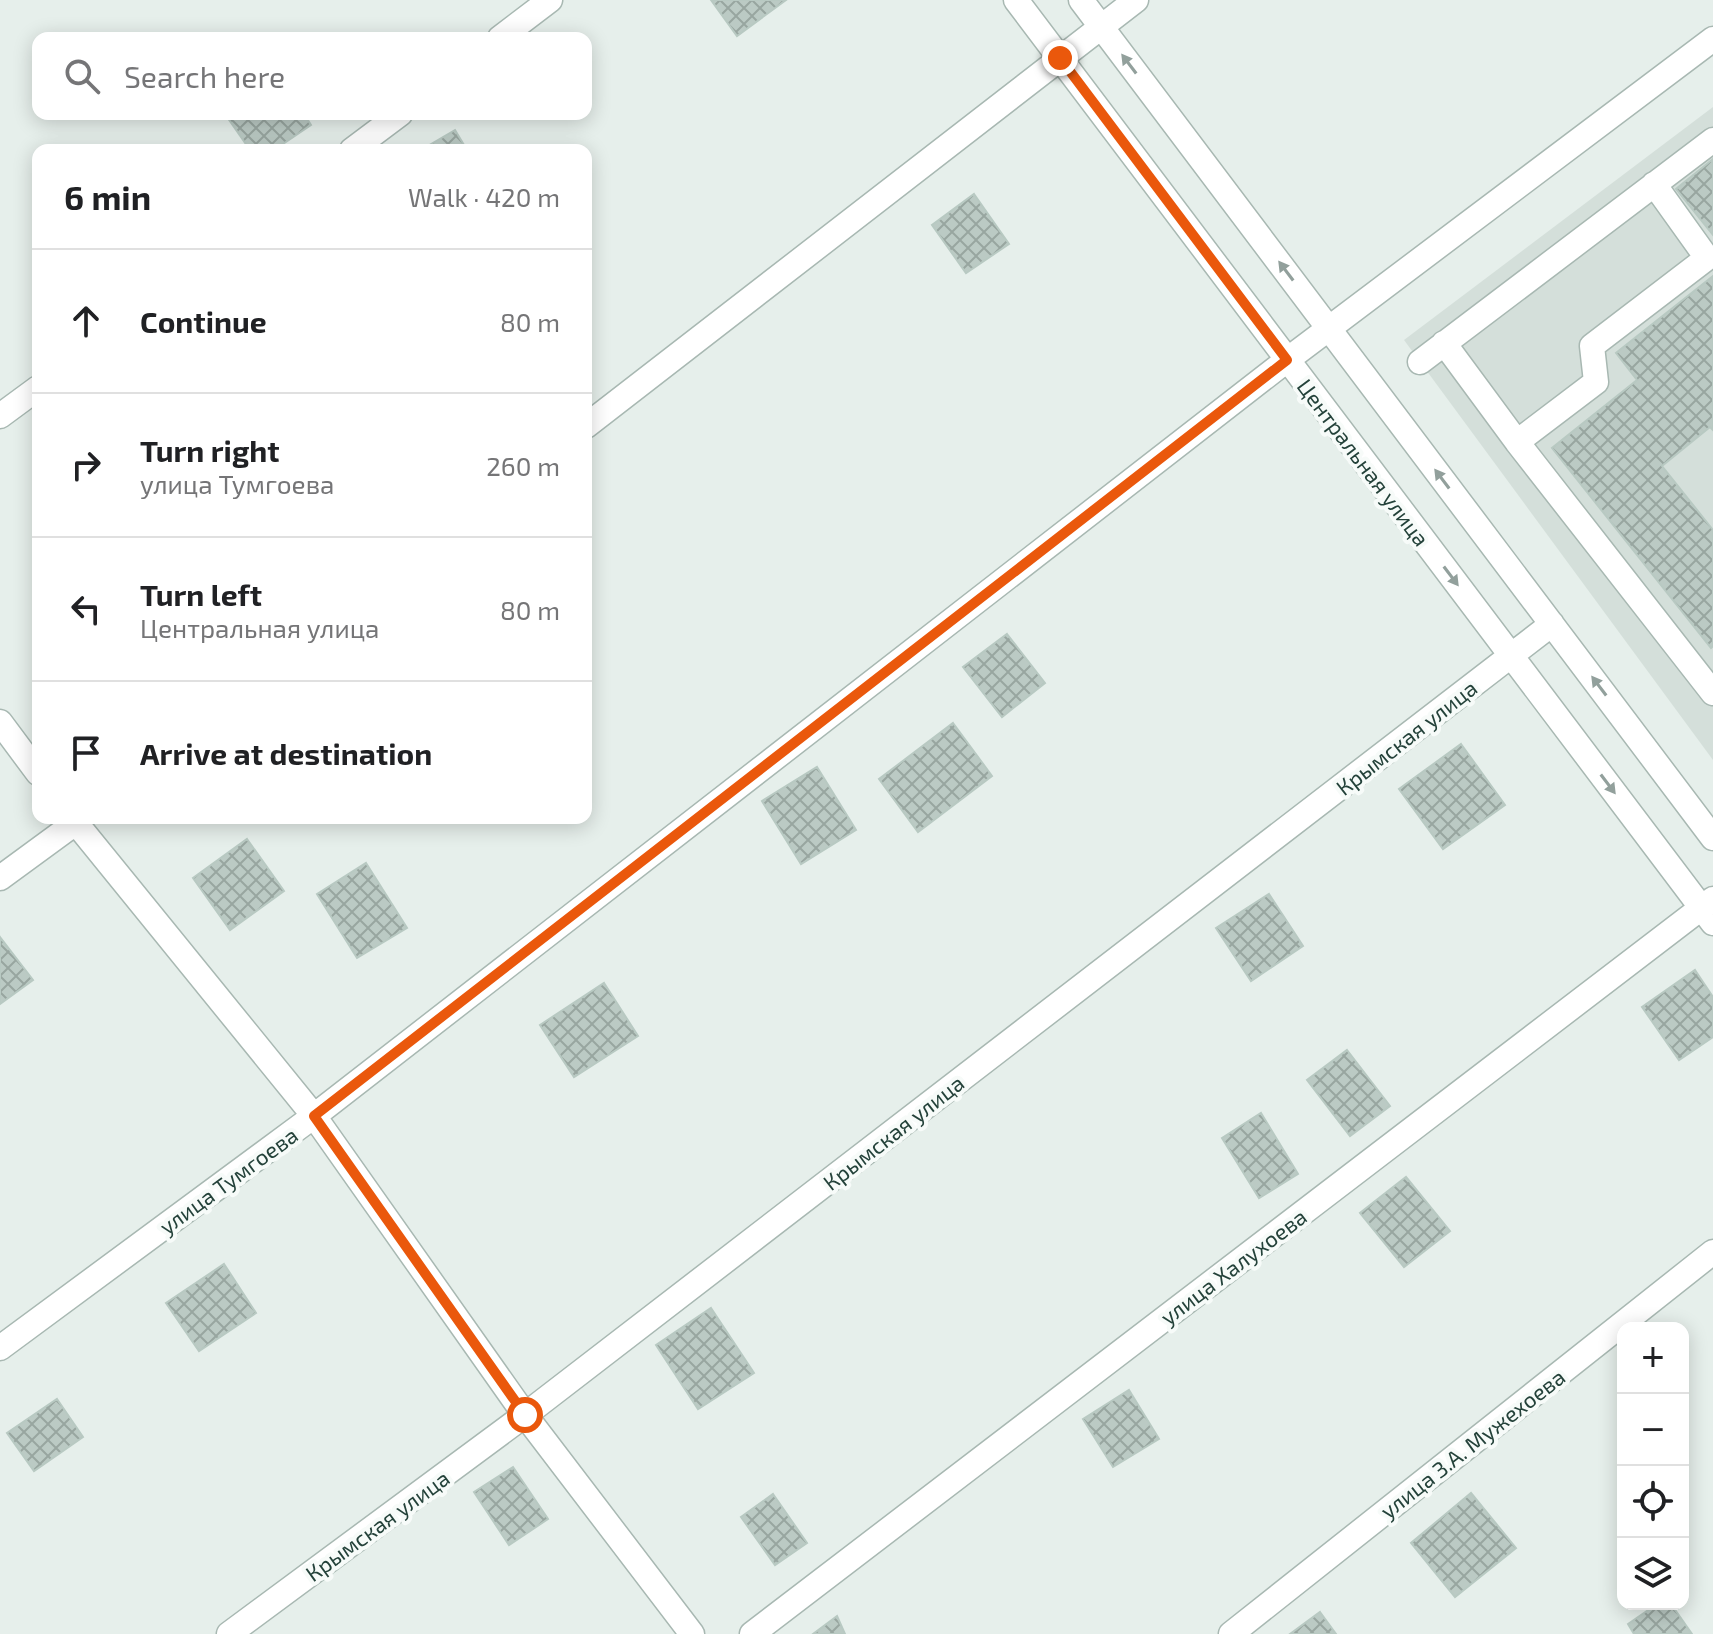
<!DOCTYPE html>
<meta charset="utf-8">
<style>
:root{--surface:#fff;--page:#f2f2f2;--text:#202124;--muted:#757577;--line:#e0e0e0}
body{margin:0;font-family:"Exo 2",sans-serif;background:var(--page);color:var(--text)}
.controls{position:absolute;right:24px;bottom:24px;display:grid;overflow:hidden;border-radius:16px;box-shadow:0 4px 20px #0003}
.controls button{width:72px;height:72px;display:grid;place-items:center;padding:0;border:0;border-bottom:2px solid var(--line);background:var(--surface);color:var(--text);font:40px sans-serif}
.stop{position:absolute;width:24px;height:24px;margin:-18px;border:6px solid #ea580c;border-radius:50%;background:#fff}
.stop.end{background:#ea580c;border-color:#fff;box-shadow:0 2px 8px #0008}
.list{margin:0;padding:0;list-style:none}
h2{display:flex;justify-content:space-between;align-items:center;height:104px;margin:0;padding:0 32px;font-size:34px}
h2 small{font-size:26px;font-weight:400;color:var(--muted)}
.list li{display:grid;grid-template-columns:52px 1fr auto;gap:24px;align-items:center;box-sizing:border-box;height:144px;padding:0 32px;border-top:2px solid var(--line)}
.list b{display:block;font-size:30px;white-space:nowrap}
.list p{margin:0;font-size:26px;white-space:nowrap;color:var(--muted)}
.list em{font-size:26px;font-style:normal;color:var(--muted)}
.icon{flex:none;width:44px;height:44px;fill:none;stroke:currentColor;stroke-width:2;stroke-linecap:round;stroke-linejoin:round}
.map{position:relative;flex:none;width:1713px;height:1634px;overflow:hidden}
.search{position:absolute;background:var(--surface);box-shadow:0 4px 20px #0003;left:32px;top:32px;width:560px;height:88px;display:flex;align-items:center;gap:20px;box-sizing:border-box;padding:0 28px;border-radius:16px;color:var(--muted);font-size:30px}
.panel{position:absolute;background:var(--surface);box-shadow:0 4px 20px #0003;left:32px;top:144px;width:560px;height:680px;border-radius:16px}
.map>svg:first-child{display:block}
</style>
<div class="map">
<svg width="1713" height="1634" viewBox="0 0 1713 1634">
<defs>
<pattern id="building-cross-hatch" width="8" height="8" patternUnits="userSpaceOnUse" patternTransform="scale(2)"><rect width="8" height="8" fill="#bbcac4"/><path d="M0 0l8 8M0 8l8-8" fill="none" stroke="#98a6a0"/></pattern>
</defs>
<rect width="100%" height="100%" fill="#e6efeb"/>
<path fill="#d4dfda" d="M1713,107V760L1404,340Z"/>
<path fill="url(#building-cross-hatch)" stroke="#b8c9c2" stroke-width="2" d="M711,0H786L737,36Z
M225,114H304L311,125L274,150H250Z
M455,130L467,150H421Z
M1713,159V235L1676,189Z
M974,194L1009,244L966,273L932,225Z
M1713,276V430L1710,427L1662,466L1713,530V646L1711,648L1552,448L1637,380L1616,353Z
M1007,634L1045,683L1002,717L963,667Z
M953,723L992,776L918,832L879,779Z
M1461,744L1505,805L1443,849L1399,789Z
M817,767L856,830L801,864L762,801Z
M247,839L284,891L230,930L193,878Z
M366,863L407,928L357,958L317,894Z
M1269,894L1303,946L1251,981L1216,928Z
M0,937L33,980L0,1004Z
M1695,970L1713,997V1037L1679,1060L1642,1007Z
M604,983L638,1036L574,1077L540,1025Z
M1347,1050L1390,1106L1350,1136L1307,1080Z
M1261,1113L1298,1174L1259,1198L1222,1138Z
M1406,1177L1450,1231L1404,1267L1360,1213Z
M224,1264L256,1313L199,1351L166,1303Z
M711,1308L754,1373L698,1409L656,1345Z
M1129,1390L1159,1439L1113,1467L1083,1419Z
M57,1399L83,1437L34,1471L7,1433Z
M513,1467L548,1519L509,1545L474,1492Z
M1471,1493L1516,1548L1455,1597L1411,1543Z
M773,1494L807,1543L775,1565L741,1517Z
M1657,1604H1671L1692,1634H1634L1628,1624Z
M1320,1612L1336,1634H1290Z
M837,1616L845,1634H813Z"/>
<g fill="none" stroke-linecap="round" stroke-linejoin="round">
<g stroke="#a8b8b2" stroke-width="27">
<path id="minor" d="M1016,0L1713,923
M1081,0L1713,838
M500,38L550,0
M352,150L400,114
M1444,343L1517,442L1713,693
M1420,362L1713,140
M0,416L38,388
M586,426L1136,0
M1517,442L1596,382L1592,346L1707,258L1654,184
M0,722L38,773
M72,818L314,1116L525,1415L692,1634
M0,878L82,818
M0,1348L314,1116L1287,360L1713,39
M229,1634L525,1415L1552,624
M752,1634L1713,899
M1231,1634L1713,1252"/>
</g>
<use href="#minor" stroke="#fff" stroke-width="24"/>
</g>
<defs><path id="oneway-solid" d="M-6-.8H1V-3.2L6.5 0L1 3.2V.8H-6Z" transform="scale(2)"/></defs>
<g fill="#92a09c">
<use href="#oneway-solid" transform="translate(1129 64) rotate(-127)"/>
<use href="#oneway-solid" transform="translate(1286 271) rotate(-127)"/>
<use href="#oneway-solid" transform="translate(1442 479) rotate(-127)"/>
<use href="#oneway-solid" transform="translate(1451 576) rotate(53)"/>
<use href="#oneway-solid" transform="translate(1599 686) rotate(-127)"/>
<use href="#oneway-solid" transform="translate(1608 784) rotate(53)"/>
</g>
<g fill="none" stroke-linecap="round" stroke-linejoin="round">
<path stroke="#ea580c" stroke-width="10" d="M525,1415L314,1116L1287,360L1060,58"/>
</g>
<g text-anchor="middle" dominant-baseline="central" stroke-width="8" stroke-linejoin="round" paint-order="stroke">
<g font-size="22" fill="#24423a" stroke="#f7fbf9">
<text transform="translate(1364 462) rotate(53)">Центральная улица</text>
<text transform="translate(1406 737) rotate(-38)">Крымская улица</text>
<text transform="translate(893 1132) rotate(-38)">Крымская улица</text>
<text transform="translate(228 1180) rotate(-36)">улица Тумгоева</text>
<text transform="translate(1233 1266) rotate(-37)">улица Халухоева</text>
<text transform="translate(1472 1443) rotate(-38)">улица З.А. Мужехоева</text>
<text transform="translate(377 1525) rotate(-36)">Крымская улица</text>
</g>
</g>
</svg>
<div class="controls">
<button>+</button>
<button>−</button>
<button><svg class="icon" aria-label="locate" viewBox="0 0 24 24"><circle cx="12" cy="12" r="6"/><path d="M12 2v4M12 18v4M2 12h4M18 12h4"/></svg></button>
<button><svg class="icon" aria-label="layers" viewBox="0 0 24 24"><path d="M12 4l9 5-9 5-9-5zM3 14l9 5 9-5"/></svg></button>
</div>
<div class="stop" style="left:525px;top:1415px"></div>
<div class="stop end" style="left:1060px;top:58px"></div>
<div class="search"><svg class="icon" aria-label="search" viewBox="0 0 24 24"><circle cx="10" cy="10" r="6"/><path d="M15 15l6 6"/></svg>Search here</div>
<section class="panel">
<h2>6 min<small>Walk · 420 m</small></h2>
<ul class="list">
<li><svg class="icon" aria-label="ahead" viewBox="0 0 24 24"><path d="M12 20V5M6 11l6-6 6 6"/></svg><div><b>Continue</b></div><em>80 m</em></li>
<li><svg class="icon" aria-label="right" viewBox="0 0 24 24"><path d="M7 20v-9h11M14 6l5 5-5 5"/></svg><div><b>Turn right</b><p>улица Тумгоева</p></div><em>260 m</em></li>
<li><svg class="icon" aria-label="left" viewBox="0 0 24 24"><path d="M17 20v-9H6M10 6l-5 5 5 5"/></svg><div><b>Turn left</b><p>Центральная улица</p></div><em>80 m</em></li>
<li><svg class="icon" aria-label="arrive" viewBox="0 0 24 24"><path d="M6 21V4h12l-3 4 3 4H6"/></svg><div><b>Arrive at destination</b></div></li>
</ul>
</section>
</div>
